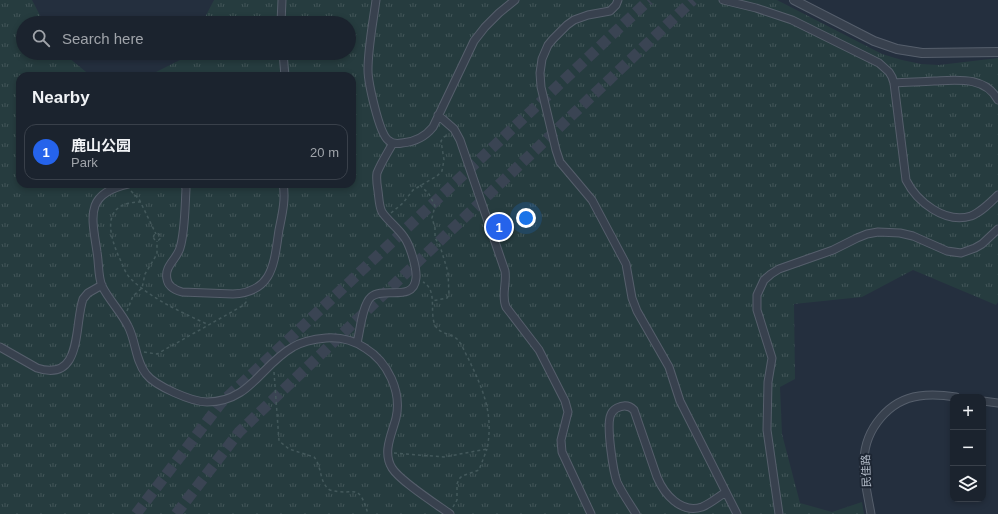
<!DOCTYPE html>
<meta charset="utf-8">
<style>
:root{--surface:#1b232e;--page:#282f3a;--text:#f1f3f6;--muted:#a0a4aa;--line:#39404a;--accent:#2563eb}
body{margin:0;font-family:Arial,"Noto Sans SC",sans-serif;background:var(--page);color:var(--text)}
.controls{position:absolute;right:12px;bottom:12px;display:grid;overflow:hidden;border-radius:8px;box-shadow:0 2px 6px #0003}
.controls button{width:36px;height:36px;display:grid;place-items:center;padding:0;border:0;border-bottom:1px solid var(--line);background:var(--surface);color:var(--text);font:20px sans-serif}
.you{position:absolute;left:526px;top:218px;width:14px;height:14px;margin:-10px;border:3px solid #fff;border-radius:50%;background:#1a73e8;box-shadow:0 0 0 6px #1a73e833}
.badge{display:grid;place-items:center;width:26px;height:26px;border-radius:50%;background:var(--accent);color:#fff;font-size:13px;font-weight:700}
.pin{position:absolute;translate:-50% -50%;border:2px solid #fff;box-shadow:0 1px 4px #0006}
.list{margin:0;padding:0;list-style:none}
h2{display:flex;justify-content:space-between;align-items:center;height:52px;margin:0;padding:0 16px;font-size:17px}
h2 small{font-size:13px;font-weight:400;color:var(--muted)}
.list li{display:grid;grid-template-columns:26px 1fr auto;gap:12px;align-items:center;box-sizing:border-box;height:56px;margin:0 8px 8px;padding:0 8px;border:1px solid var(--line);border-radius:12px}
.list b{display:block;font-size:15px;white-space:nowrap}
.list p{margin:0;font-size:13px;white-space:nowrap;color:var(--muted)}
.list em{font-size:13px;font-style:normal;color:var(--muted)}
.icon{flex:none;width:22px;height:22px;fill:none;stroke:currentColor;stroke-width:2;stroke-linecap:round;stroke-linejoin:round}
.map{position:relative;flex:none;width:998px;height:514px;overflow:hidden}
.search{position:absolute;background:var(--surface);box-shadow:0 2px 6px #0003;left:16px;top:16px;width:340px;height:44px;display:flex;align-items:center;gap:10px;box-sizing:border-box;padding:0 14px;border-radius:22px;color:var(--muted);font-size:15px}
.panel{position:absolute;background:var(--surface);box-shadow:0 2px 6px #0003;left:16px;top:72px;width:340px;height:116px;border-radius:12px}
.map>svg:first-child{display:block}
</style>
<div class="map">
<svg width="998" height="514" viewBox="0 0 998 514">
<defs>
<pattern id="park-tufts" width="24" height="20" patternUnits="userSpaceOnUse"><rect width="24" height="20" fill="#263c3f"/><path d="M3 7l-1-3M5 7V3M7 7l1-3M15 17l-1-3M17 17v-4M19 17l1-3" fill="none" stroke="#435659"/></pattern>
</defs>
<rect width="100%" height="100%" fill="#242f3e"/>
<path fill="url(#park-tufts)" d="M0,0H32L44,23H23V53H63L91,76H20V184H352V76H148L184,58L187,53H349V23H202L214,0H777L882,54L902,60L921,64L939,65L998,58V302L996,305L913,270L862,297L794,304L795,379L780,387L782,434L800,503L832,512L862,502L864,514H0Z"/>
<g fill="none" stroke-linecap="round" stroke-linejoin="round">
<path stroke="#3a4453" stroke-width="11" stroke-dasharray="11 5.5" stroke-linecap="butt" d="M136,514L221,403L649,0
M176,514L239,432L693,0"/>
<g stroke="#565f6c" stroke-width="9">
<path id="minor" d="M376,0C373,23 368,47 368,70C368,82 379,133 388,140C392,144 397,144 402,143C415,142 425,137 433,127L474,41L485,27L499,13L515,0
M618,0L616,5L610,11L588,15L574,20L567,25L553,39L548,45L542,59L540,73L541,87L556,150L560,162L592,200L626,264L632,298L637,311L669,367L680,401L737,514
M723,0L756,8L792,20L879,63L889,72L892,77L894,83L906,180C917,202 945,224 971,216C981,212 990,203 998,195
M281,23L282,0
M283,53L285,76
M894,83C907,82 921,82 934,81C957,80 985,76 998,100
M438,115L454,129L460,140L505,271C507,284 501,295 506,307L539,350L565,401L568,412L561,440L562,452L591,514
M128,184C84,194 92,217 97,252C99,263 98,277 102,286C109,300 121,312 128,326C136,341 135,360 146,374C155,386 192,402 207,402C250,402 261,365 293,347C303,341 315,339 326,338C340,337 353,340 365,348C388,362 402,392 396,418C392,434 382,452 392,468C400,481 436,504 450,514
M185,184L186,189C185,206 185,232 180,248C177,259 164,266 167,279C168,287 175,290 182,292L233,294C274,292 274,262 279,230C282,215 286,199 283,184
M357,343C360,332 362,305 371,297C383,286 414,303 416,278C417,268 410,245 404,237C398,228 388,221 382,212C379,206 379,198 378,191C377,185 376,179 377,173C381,163 388,152 393,143
M0,347L37,368C83,383 74,325 83,299L88,293L102,285
M983,401L998,403
M636,514C630,504 622,493 617,482C613,471 607,429 610,417C611,413 613,410 617,408C623,405 629,405 634,410L657,477C664,494 681,514 702,507C710,504 718,497 726,492
M779,514L767,430L768,382L772,358L757,310V295L764,280L771,274L779,269L833,250L857,238L867,234L878,232L900,233L913,236L947,251L961,253L975,248L982,244L998,229
M871,514C868,496 863,478 864,460C865,429 889,400 919,396C932,394 943,395 956,397"/>
</g>
<g stroke="#565f6c" stroke-width="10">
<path id="tertiary" d="M794,0L874,41L897,49L922,53L998,52"/>
</g>
<path stroke="#44595c" stroke-width="1.5" stroke-dasharray="3 3" stroke-linecap="butt" d="M420,185L429,194L435,206L432,218L435,228V238L440,246L448,272L449,295L447,298L432,301
M131,191L139,199L156,234
M141,202C103,202 107,230 119,257C122,263 125,273 130,278C151,299 183,313 209,325
M391,213L403,203L413,190L437,176L442,171L444,160L441,141L444,137L448,135
M153.5 237a3.5 3.5 0 1 1 7 0a3.5 3.5 0 1 1-7 0Z
M127,311L133,296L142,288L145,274L157,254V241
M144,352L157,354L244,305L246,302V298
M274,372L279,441L289,449L314,457C322,466 319,483 330,490C355,497 358,480 368,514
M394,453L444,457L487,449C494,414 483,389 468,358C465,353 462,344 457,339C450,333 439,334 435,325C429,312 438,290 423,282
M453,507L457,500V484L459,479L462,476L479,470L487,449"/>
<use href="#minor" stroke="#38414e" stroke-width="7"/>
<use href="#tertiary" stroke="#38414e" stroke-width="8"/>
</g>
<g text-anchor="middle" dominant-baseline="central" stroke-width="4" stroke-linejoin="round" paint-order="stroke">
<g font-size="11" fill="#b4bcc9" stroke="#1d2633">
<text transform="translate(866 471) rotate(-92)">民佳路</text>
</g>
</g>
</svg>
<div class="controls">
<button>+</button>
<button>−</button>
<button><svg class="icon" aria-label="layers" viewBox="0 0 24 24"><path d="M12 4l9 5-9 5-9-5zM3 14l9 5 9-5"/></svg></button>
</div>
<div class="you"></div>
<div class="pin badge" style="left:499px;top:227px">1</div>
<div class="search"><svg class="icon" aria-label="search" viewBox="0 0 24 24"><circle cx="10" cy="10" r="6"/><path d="M15 15l6 6"/></svg>Search here</div>
<section class="panel">
<h2>Nearby<small></small></h2>
<ul class="list">
<li><span class="badge">1</span><div><b>鹿山公园</b><p>Park</p></div><em>20 m</em></li>
</ul>
</section>
</div>
